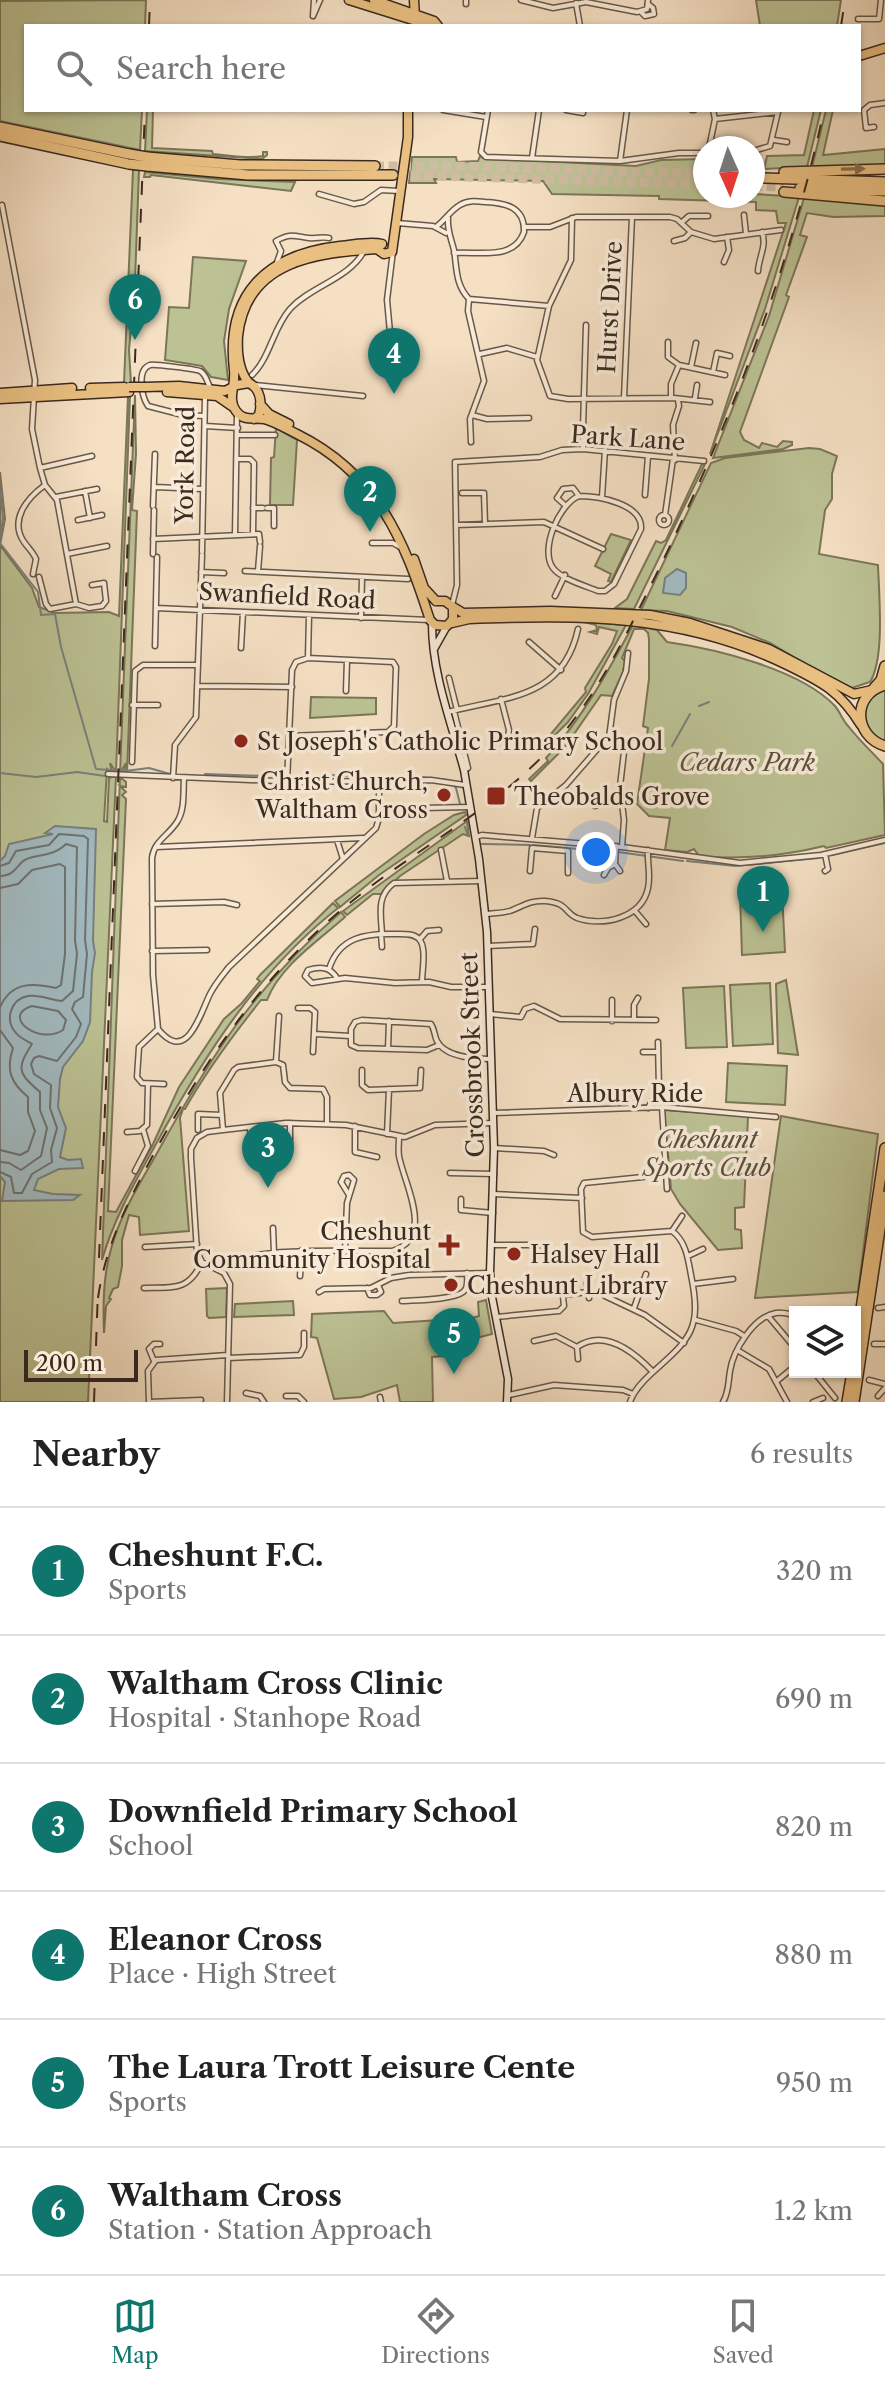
<!DOCTYPE html>
<meta charset="utf-8">
<style>
:root{--surface:#fff;--page:#f2f2f2;--text:#222;--muted:#767676;--line:#e0e0e0;--accent:#0f766e}
body{margin:0;font-family:"Libre Caslon Text",serif;background:var(--page);color:var(--text)}
.controls{position:absolute;right:24px;bottom:24px;display:grid;overflow:hidden;border-radius:0px;box-shadow:0 2px 6px #0004}
.controls button{width:72px;height:72px;display:grid;place-items:center;padding:0;border:0;border-bottom:2px solid var(--line);background:var(--surface);color:var(--text);font:40px sans-serif}
.compass{position:absolute;left:693px;top:136px;width:72px;height:72px;border-radius:50%;background:var(--surface);box-shadow:0 2px 6px #0004;rotate:177deg}
.scale{position:absolute;left:24px;bottom:20px;width:114px;box-sizing:border-box;padding-left:8px;border:4px solid #3a2a1e;border-top:0;font-size:22px;line-height:28px;white-space:nowrap;color:#3a2a1e;-webkit-text-stroke:6px #f8ebd9;paint-order:stroke}
.you{position:absolute;left:596px;top:852px;width:28px;height:28px;margin:-20px;border:6px solid #fff;border-radius:50%;background:#1a73e8;box-shadow:0 0 0 12px #1a73e833}
.badge{display:grid;place-items:center;width:52px;height:52px;border-radius:50%;background:var(--accent);color:#fff;font-size:26px;font-weight:700}
.pin{position:absolute;translate:-50% -66px;filter:drop-shadow(0 2px 4px #0008)}
.pin::after{content:'';position:absolute;top:42px;width:28px;height:24px;background:inherit;clip-path:polygon(0 0,100% 0,50% 100%)}
.list{margin:0;padding:0;list-style:none}
h2{display:flex;justify-content:space-between;align-items:center;height:104px;margin:0;padding:0 32px;font-size:34px}
h2 small{font-size:26px;font-weight:400;color:var(--muted)}
.list li{display:grid;grid-template-columns:52px 1fr auto;gap:24px;align-items:center;box-sizing:border-box;height:128px;padding:0 32px;border-top:2px solid var(--line)}
.list b{display:block;font-size:30px;white-space:nowrap}
.list p{margin:0;font-size:26px;white-space:nowrap;color:var(--muted)}
.list em{font-size:26px;font-style:normal;color:var(--muted)}
.icon{flex:none;width:44px;height:44px;fill:none;stroke:currentColor;stroke-width:2;stroke-linecap:round;stroke-linejoin:round}
.map{position:relative;flex:none;width:885px;height:1402px;overflow:hidden}
.search{position:absolute;background:var(--surface);box-shadow:0 2px 6px #0004;left:24px;right:24px;top:24px;height:88px;display:flex;align-items:center;gap:20px;box-sizing:border-box;padding:0 28px;border-radius:0px;color:var(--muted);font-size:30px}
.sheet{height:872px;background:var(--surface)}
nav{display:flex;justify-content:space-around;align-items:center;box-sizing:border-box;height:112px;border-top:2px solid var(--line);background:var(--surface);font-size:22px;color:var(--muted)}
nav a{display:grid;justify-items:center;gap:4px}
nav .on{color:var(--accent)}
.map>svg:first-child{display:block}
</style>
<div class="map">
<svg width="885" height="1402" viewBox="0 0 885 1402">
<rect width="100%" height="100%" fill="#f5e0c4"/>
<filter id="stains"><feTurbulence type="fractalNoise" baseFrequency=".0025" numOctaves="4"/><feColorMatrix values="0 0 0 0 .2 0 0 0 0 .09 0 0 0 0 .02 0 0 0 .5 -.17"/></filter>
<radialGradient id="worn" r=".72"><stop offset=".6" stop-color="#630" stop-opacity="0"/><stop offset="1" stop-color="#630" stop-opacity=".3"/></radialGradient>
<path fill="#bcc294" stroke="#7b7659" stroke-width="2" d="M146,0L145,26H26V110H142L140,150L0,121V1Z
M756,0H841L837,26H760Z
M147,110H153L152,148L212,151L213,154C229,155 248,159 263,156V152H267V155L262,159L145,151Z
M814,110H821L807,167L764,169L767,156L804,155Z
M826,110H833L823,155L885,149V166L812,167Z
M480,156L483,158L636,166L661,160L705,159V196H753V168H755V194L799,197L765,309L710,454L786,223H778L776,211L756,210V202L659,199V196L552,194L543,181L434,179L436,183H409L412,157H456L457,162L478,161Z
M133,170H139L135,281L129,350L131,383H124Z
M145,172L218,179L295,182L291,191L151,175L150,177H144Z
M804,198L885,205V216L833,217L807,213L800,235L807,237L786,295L789,297L740,432L744,440L759,448L762,443L777,447L783,441L792,442V445L783,449L713,458L769,316Z
M193,257L246,261L229,309L224,341L228,380L211,377L202,366L165,360L169,307L189,308Z
M135,395L136,454L132,510L137,511L127,773H124L126,763L120,773Z
M128,396H130L116,772L110,763L112,773L107,769L104,821L107,822L109,778L116,776L88,1402H0V472L5,519L0,545L32,588L39,607L55,613L109,612L119,616Z
M276,428L297,440L293,505H270L271,458L274,457Z
M809,448L820,449L837,456L832,474V499L825,510L819,554L878,565C879,596 885,658 870,682L852,688L836,682L770,643L732,627L667,611L641,610L711,463L725,458Z
M702,464H705L634,609L615,608L627,599L656,541L661,543L666,540Z
M611,534L631,540L611,582L608,581L611,574L595,566Z
M580,621L626,625L588,694L568,722L542,748L541,746L586,692L585,688L612,644L617,631L599,627L597,634L590,632L597,630L596,625Z
M633,625L657,630L667,642C716,649 800,669 835,706C840,712 843,721 849,727C859,740 871,751 883,764L885,835L826,848L824,846C783,856 741,860 699,856L694,849L687,852L665,850L670,818L649,816L637,804L648,728L643,726L649,679V639L648,633L644,629H634L622,658L625,661L623,672L612,696L601,695L565,747L531,781L529,779L548,761L546,758C581,720 608,672 633,625Z
M885,686V743L877,740L866,728L864,705Z
M311,697L376,698V714L310,718Z
M120,777L126,782V787L120,786L126,792L122,795L126,799L108,1211L116,1212L153,1144L179,1087L224,1019L242,1003L260,981L257,979L260,975L333,903L338,908C258,971 204,1056 156,1144C135,1182 114,1218 102,1260Z
M465,812L466,815L379,875L340,907L335,901L424,834L454,815Z
M467,821L469,836L463,834L400,876L381,894H373L347,915L343,911Z
M782,891L785,952L742,955L740,893Z
M341,912L345,917C318,941 280,966 267,1000H261C233,1035 207,1070 185,1109H183L180,1118L189,1231L140,1235L139,1217L129,1215L122,1240V1266L118,1287L113,1289L109,1298L111,1299L106,1306L104,1333C103,1304 103,1277 111,1249C120,1215 139,1185 156,1155C210,1057 255,986 341,912Z
M786,980L798,1055L778,1053L776,984Z
M770,983L773,1044L733,1046L730,985Z
M724,986L727,1047L686,1048L683,988Z
M728,1063L787,1066L785,1105L726,1102Z
M664,1110L748,1116L744,1207L735,1208V1229L741,1230L742,1248L718,1250L680,1204L671,1189Z
M781,1116L878,1134L858,1292L755,1298Z
M227,1288L226,1317L209,1318L207,1316L206,1289Z
M486,1300L492,1334L464,1341V1350L443,1352V1356L432,1357L433,1402H400L397,1385L361,1397L334,1399L317,1338L311,1337L312,1314L384,1311L393,1323L472,1318L479,1316L478,1302Z
M293,1301L294,1315L234,1317L235,1304Z"/>
<path fill="#a2bac0" stroke="#78807f" stroke-width="2" d="M677,569L686,573V588L680,595L663,593L665,578Z
M55,826L96,829L93,941L95,953L92,972L90,1022L83,1041L63,1067L60,1079L58,1107L66,1128L60,1157L68,1160L81,1159L83,1168L59,1169L38,1179L34,1190L53,1194L80,1195L73,1200L2,1201L5,1182L0,1176V861L5,856L9,844L53,834L45,833Z"/>
<g fill="none" stroke-linecap="round" stroke-linejoin="round">
<path stroke="#6e726f" stroke-width="2" d="M0,866L9,863L16,851L49,845L59,834L84,836L88,839L85,940L87,954L83,997L75,1002L72,1009L81,1024L76,1037L57,1061L39,1056L34,1058L31,1064L34,1074L51,1085L50,1108L57,1128L51,1150L52,1162L32,1174L22,1193H14L11,1177L0,1172
M0,876C13,875 14,870 22,862C31,853 51,859 66,844L77,847L75,940L77,954L73,991L62,1001C51,1000 39,994 28,996C11,999 4,1020 16,1033C20,1038 27,1041 32,1044C16,1069 18,1073 40,1092V1110L47,1128L41,1156L21,1170L9,1163L0,1162
M0,888L18,884L32,870L60,864L65,867V954L61,985L56,988C33,983 12,981 0,1007
M32,1006L58,1011L66,1020L63,1030C39,1046 0,1016 32,1006Z
M0,1030L13,1048C6,1070 10,1082 28,1097V1112L35,1131L28,1151L20,1155L0,1150"/>
<path stroke="#78807f" stroke-width="2" d="M0,489L3,518L0,540
M0,543L38,592L41,615L55,614L61,647L96,769L125,771L149,768L170,774
M699,706L709,702
M672,746L690,714
M0,773L36,777L77,772L105,776
M205,774L266,776
M420,777L449,780L456,788L460,804
M309,778L324,775L414,777
M465,827L468,836
M482,844L530,845
M533,845L613,852
M618,852L683,861
M832,855L885,843
M687,861L735,866L818,858"/>
<path stroke="#d0bca3" stroke-width="9" stroke-dasharray="9 4.5" stroke-linecap="butt" d="M375,166H456L705,174
M753,173H764
M397,175L705,184
M753,186L784,187"/>
<g stroke="#695848" stroke-width="7">
<path id="street" d="M521,0L553,8L586,2L637,12L647,9L648,0
M576,3L580,26
M466,4V0
M641,12L645,16L654,14L653,8L648,4
M313,16L320,0
M313,16L314,0
M858,19H879L881,0
M443,110L486,117
M488,110L481,152L486,157L620,161L679,153H705
M566,110L583,113
M692,110H694
M715,119L778,112
M874,127L866,128L864,110L870,105L885,103
M774,140L787,142
M709,148L715,119L713,110
M753,151L770,146L778,112
M532,158L539,110
M620,161L627,110
M319,194L354,204L364,202L381,190L399,191
M2,205L35,380L32,429L40,468L92,456
M744,215L746,234
M448,218C447,230 451,238 454,250C457,268 455,284 469,299
M572,218L571,260L549,306L537,360L550,396L568,399L674,398L710,402
M397,223L433,226L446,233
M681,223L689,216H708
M437,226C445,220 451,210 460,205C468,200 477,201 485,202C506,203 525,207 524,232C514,261 479,251 454,253
M525,227H550L576,217H670L677,219L691,232
M674,241L685,238L691,232L714,239L781,230
M393,251L387,300L393,365
M724,262L729,250L727,237
M276,265L281,251L276,241C290,233 294,236 309,238C317,239 322,236 329,238
M758,271C759,256 767,246 762,232
M469,299L468,311L484,381L470,419L471,442
M469,299L549,306
M668,342V357L679,365
M381,350L390,348
M480,354L507,348L537,357
M691,367L696,343
M713,372L717,353L730,356
M252,375C270,358 273,328 290,309C311,286 349,279 364,251
M255,385L363,396
M624,398L632,217
M671,398V384L679,365L725,375
M695,398L697,385
M472,415L487,419L529,418
M204,416L183,415L148,406C142,397 136,370 150,365C155,364 195,369 200,371C206,374 207,382 210,387
M205,426L238,428
M583,428L586,325
M238,435H275
M583,439V449
M237,459H250L254,463L253,534
M675,460L673,425L679,406L678,400
M40,468L45,485L57,500L76,604
M155,487L202,489
M85,491L90,518
M462,493H484L485,524
M645,495L648,456
M579,496C599,496 643,504 641,529L614,584L605,591H598C586,586 561,579 553,568C539,549 560,503 579,496Z
M56,497L97,489
M602,497L605,450
M153,506L155,454
M566,506L557,498L563,489L573,488L579,496
M253,508H263
M267,508H274V526
M665,515L673,459
M659 520a5 5 0 1 1 10 0a5 5 0 1 1-10 0Z
M78,520L102,515
M456,525L544,522L603,549
M235,535L237,414
M153,539L259,534L260,542
M372,543H393L400,547
M202,552L205,396
M67,554L107,546
M153,554L154,510
M245,571L408,579
M258,571L260,546
M201,572L224,573
M33,574L36,559C33,552 29,549 24,542C9,520 27,498 45,485
M39,577L46,604L50,609L76,604L89,608L102,606L106,601L104,583L92,585
M555,596L565,575
M452,605L457,585L455,462L540,457L562,450L583,449L704,461
M156,608L429,620
M361,618L362,577
M529,642L561,670
M155,646L157,557
M241,648L243,612
M449,678L457,710
M197,686L292,687
M346,691L347,660
M501,699L509,730L508,737
M132,705H158
M454,711L468,768L464,770
M448,712C506,697 563,699 578,629
M289,736L388,732L394,726L396,667L393,662L308,658
M608,745L614,700L626,671L628,653
M132,762L135,671L143,665H198
M108,774L301,782L431,780L465,785
M173,778L175,745L196,717L202,555
M287,782L292,670L296,662L308,658L309,615
M595,806L603,803L622,805
M421,808L470,807
M476,837L482,835L622,847L740,863L821,855L885,840
M532,838L537,808L566,785L600,746L620,747L624,752L620,786L624,820L622,847
M337,840L343,859
M156,847L363,838
M441,850L447,881
M825,854L828,869L825,871
M615,864L616,846
M530,871L532,848L568,851V873
M604,875L608,868L615,864L620,871
M152,904L224,902L237,905
M635,911L646,924
M486,914C494,913 503,913 510,911C523,906 531,900 545,901C569,903 564,913 577,918C603,927 642,918 648,888C651,875 647,863 648,850
M381,934L382,947
M382,934C381,914 376,896 394,883L482,881
M420,939L427,931L439,930
M487,946L533,944L535,929
M152,951L207,950
M329,969C339,937 366,933 395,934C403,934 414,933 419,939C427,947 422,971 422,982
M337,978C330,967 321,966 308,970L305,976L312,983L345,978L395,983L429,982L451,987H489
M612,1000V1021
M298,1008H310L315,1012L313,1052
M490,1014L521,1017L525,1009L534,1006L560,1019L656,1020
M634,1020V1005L638,998
M158,1029C187,1065 200,1014 210,994C215,984 222,976 229,967L376,828L379,818V780
M158,1029L153,975L152,858C154,841 168,836 177,822C185,810 183,793 184,778
M158,1029L139,1047L137,1077L142,1083L164,1084
M315,1034L350,1036
M439,1045L427,1050L358,1048L351,1045V1029L355,1022L362,1020L431,1024C435,1030 434,1035 437,1041C445,1057 475,1059 491,1059
M388,1049L389,1021
M643,1052H657
M276,1062L279,1016
M362,1070V1085L368,1090L420,1088L421,1070
M662,1107L667,1189
M648,1108L659,1089L658,1042
M493,1113L662,1107L776,1117
M355,1126V1152L377,1157
M250,1127L251,1147
M198,1130V1114L222,1115
M223,1130L220,1093L234,1070L238,1067L261,1064L276,1062L283,1065L285,1082L290,1088L323,1089L327,1097V1124
M127,1132L140,1131L147,1125L148,1084
M387,1134L389,1089
M290,1144V1123
M494,1148L544,1151L554,1155
M135,1171L148,1146L143,1129
M450,1173L494,1174
M643,1177L584,1183L581,1189L583,1232L592,1237L672,1231
M493,1194L582,1198
M461,1199V1210L493,1213
M273,1228L274,1253
M491,1245H548
M145,1247L197,1244
M345,1252L347,1203L354,1180L349,1175L344,1176L341,1182L349,1195
M688,1256L703,1249
M220,1270C240,1244 358,1252 392,1251C436,1238 404,1184 399,1156C398,1150 399,1143 399,1137
M300,1276L302,1250
M587,1283L589,1298
M693,1284L733,1279
M144,1288C173,1287 188,1292 202,1262
M367,1288L370,1295H377L381,1292L378,1285
M319,1292L324,1289L371,1288L391,1278L409,1275L490,1273
M563,1295L588,1292
M605,1296L645,1315L684,1343
M402,1301C416,1300 453,1300 463,1292C469,1288 467,1279 467,1273
M634,1308L646,1274
M878,1308L885,1307
M825,1312H839
M768,1316L795,1348
M496,1317L559,1311L564,1306L562,1287
M696,1320L736,1331L744,1336
M534,1341L556,1336L577,1347C605,1328 635,1353 653,1372
M874,1344H885
M577,1347L578,1359
M737,1350L769,1369L787,1402
M228,1358L300,1355L304,1347V1333
M154,1361L149,1349L154,1344H160
M814,1372L835,1398
M869,1380L885,1384
M777,1381L795,1366
M246,1393L260,1396L264,1402
M509,1395L554,1385L623,1390L633,1394
M286,1396H298L304,1402
M878,1396L885,1388
M380,1397L381,1402
M149,1402L148,1371L156,1360L228,1355
M149,1402L201,1400
M227,1402L230,1284L224,1273L202,1262L197,1252L191,1158V1149L197,1138L207,1132L223,1130L286,1123L346,1125L405,1137L435,1125L493,1123
M630,1402C634,1390 643,1381 653,1372C691,1338 702,1329 691,1275C688,1259 686,1241 672,1231L682,1216
M723,1402C729,1392 728,1383 730,1371C733,1351 753,1317 776,1313C782,1312 789,1314 795,1315
M813,1402L823,1398"/>
</g>
<g stroke="#3a2a1e" stroke-width="9">
<path id="secondary" d="M432,624C432,673 451,722 464,770L479,859L487,932L494,1148L490,1273L492,1295
M434,649L447,626
M491,1292L508,1379L507,1402"/>
</g>
<g stroke="#3a2a1e" stroke-width="11">
<path id="primary" d="M349,0L432,26L436,25
M374,0L434,21L438,26
M414,0L415,17
M859,56L885,48
M382,244C369,241 354,245 340,246C267,254 225,294 234,370C236,385 227,399 236,411C244,422 253,417 264,419C275,422 287,429 297,434C378,474 404,540 430,620L435,625L447,626L453,619V607L445,601H436
M249,383C238,370 237,352 238,336C246,260 317,253 377,249L384,254L392,252L408,137V110
M146,387L179,386L225,391L237,385L249,383C261,389 262,403 259,415L254,419
M90,388L124,387
M167,392L217,396L233,407
M0,393L72,388
M0,399L129,392
M260,404L269,414L289,424
M414,559L424,588L436,601
M453,607L463,613L550,611L650,615L690,623L769,649L854,694L872,690
M452,623L469,619C581,615 683,614 787,665C822,682 840,691 861,725"/>
</g>
<g stroke="#3a2a1e" stroke-width="12">
<path id="highway" d="M0,127L129,154
M0,136L129,164
M147,157L240,165L375,166
M147,166L248,175H393
M784,172L885,169
M764,178L885,182
M800,188L885,191
M784,192L885,201
M885,685C852,694 853,736 885,746
M874,688L881,680L885,666
M855,1349L885,1148
M847,1402L852,1372
M854,1402L885,1196"/>
</g>
<use href="#street" stroke="#f8ebd9" stroke-width="4"/>
<use href="#secondary" stroke="#f8ebd9" stroke-width="6"/>
<use href="#primary" stroke="#eac082" stroke-width="8"/>
<use href="#highway" stroke="#eac082" stroke-width="9"/>
<path stroke="#3a2a1e" stroke-width="2" stroke-dasharray="14 14" stroke-linecap="butt" d="M149,26L150,0
M841,26L845,0
M99,1258L145,110
M98,1298C106,1242 131,1196 158,1146C215,1044 276,958 370,887C435,838 508,799 561,736C602,687 628,631 656,575C729,426 789,273 824,110
M94,1402L98,1290"/>
<g stroke="#3a2a1e" stroke-width="11" stroke-linecap="butt">
<path id="primary-bridge" d="M129,387H146"/>
</g>
<g stroke="#3a2a1e" stroke-width="12" stroke-linecap="butt">
<path id="highway-bridge" d="M129,154L147,157
M129,164L147,166"/>
</g>
<use href="#primary-bridge" stroke="#eac082" stroke-width="8"/>
<use href="#highway-bridge" stroke="#eac082" stroke-width="9"/>
</g>
<defs><path id="oneway-solid" d="M-6-.8H1V-3.2L6.5 0L1 3.2V.8H-6Z" transform="scale(2)"/></defs>
<use fill="#896e4b" href="#oneway-solid" transform="translate(853 169) rotate(-1)"/>
<g fill="#8f2418" stroke="#f8ebd9" stroke-width="3">
<circle cx="241" cy="741" r="8"/>
<circle cx="444" cy="795" r="8"/>
<rect x="486" y="786" width="20" height="20" rx="4"/>
<path d="M445 1233h8v8h8v8h-8v8h-8v-8h-8v-8h8z"/>
<circle cx="514" cy="1254" r="8"/>
<circle cx="451" cy="1285" r="8"/>
</g>
<g text-anchor="middle" dominant-baseline="central" stroke-width="7" stroke-linejoin="round" paint-order="stroke">
<g font-size="24" fill="#3a2a1e" stroke="#f8ebd9">
<text transform="translate(610 307) rotate(-87)">Hurst Drive</text>
<text transform="translate(628 438) rotate(4)">Park Lane</text>
<text transform="translate(185 465) rotate(-89)">York Road</text>
<text transform="translate(287 596) rotate(3)">Swanfield Road</text>
<text transform="translate(472 1055) rotate(-92)">Crossbrook Street</text>
<text x="635" y="1093">Albury Ride</text>
</g>
<g font-size="24" fill="#3a2a1e" stroke="#f8ebd9" text-anchor="start">
<text x="257" y="741">St Joseph's Catholic Primary School</text>
<text x="428" y="781" text-anchor="end">Christ Church,<tspan x="428" dy="28">Waltham Cross</tspan></text>
<text x="514" y="796">Theobalds Grove</text>
<text x="431" y="1231" text-anchor="end">Cheshunt<tspan x="431" dy="28">Community Hospital</tspan></text>
<text x="530" y="1254">Halsey Hall</text>
<text x="467" y="1285">Cheshunt Library</text>
</g>
<g font-size="24" font-style="italic" fill="#5a503c" stroke="#f8ebd9">
<text x="747" y="762">Cedars Park</text>
<text x="707" y="1139">Cheshunt<tspan x="707" dy="28">Sports Club</tspan></text>
</g>
</g>
<rect width="100%" height="100%" filter="url(#stains)"/>
<rect width="100%" height="100%" fill="url(#worn)"/>
</svg>
<div class="controls">
<button><svg class="icon" aria-label="layers" viewBox="0 0 24 24"><path d="M12 4l9 5-9 5-9-5zM3 14l9 5 9-5"/></svg></button>
</div>
<svg class="compass" viewBox="-18 -18 36 36"><path d="M0-13l5 13h-10z" fill="#e53935"/><path d="M0 13l5-13h-10z" fill="#767676"/></svg>
<div class="scale">200 m</div>
<div class="you"></div>
<div class="pin badge" style="left:763px;top:932px">1</div>
<div class="pin badge" style="left:370px;top:532px">2</div>
<div class="pin badge" style="left:268px;top:1188px">3</div>
<div class="pin badge" style="left:394px;top:394px">4</div>
<div class="pin badge" style="left:454px;top:1374px">5</div>
<div class="pin badge" style="left:135px;top:340px">6</div>
<div class="search"><svg class="icon" aria-label="search" viewBox="0 0 24 24"><circle cx="10" cy="10" r="6"/><path d="M15 15l6 6"/></svg>Search here</div>
</div>
<section class="sheet">
<h2>Nearby<small>6 results</small></h2>
<ul class="list">
<li><span class="badge">1</span><div><b>Cheshunt F.C.</b><p>Sports</p></div><em>320 m</em></li>
<li><span class="badge">2</span><div><b>Waltham Cross Clinic</b><p>Hospital · Stanhope Road</p></div><em>690 m</em></li>
<li><span class="badge">3</span><div><b>Downfield Primary School</b><p>School</p></div><em>820 m</em></li>
<li><span class="badge">4</span><div><b>Eleanor Cross</b><p>Place · High Street</p></div><em>880 m</em></li>
<li><span class="badge">5</span><div><b>The Laura Trott Leisure Cente</b><p>Sports</p></div><em>950 m</em></li>
<li><span class="badge">6</span><div><b>Waltham Cross</b><p>Station · Station Approach</p></div><em>1.2 km</em></li>
</ul>
</section>
<nav>
<a class="on"><svg class="icon" aria-label="map" viewBox="0 0 24 24"><path d="M3 6l6-2 6 2 6-2v14l-6 2-6-2-6 2zM9 4v14M15 6v14"/></svg>Map</a>
<a><svg class="icon" aria-label="directions" viewBox="0 0 24 24"><path d="M12 3l9 9-9 9-9-9zM9 14v-3h6M13 9l2 2-2 2"/></svg>Directions</a>
<a><svg class="icon" aria-label="saved" viewBox="0 0 24 24"><path d="M7 4h10v16l-5-4-5 4z"/></svg>Saved</a>
</nav>
